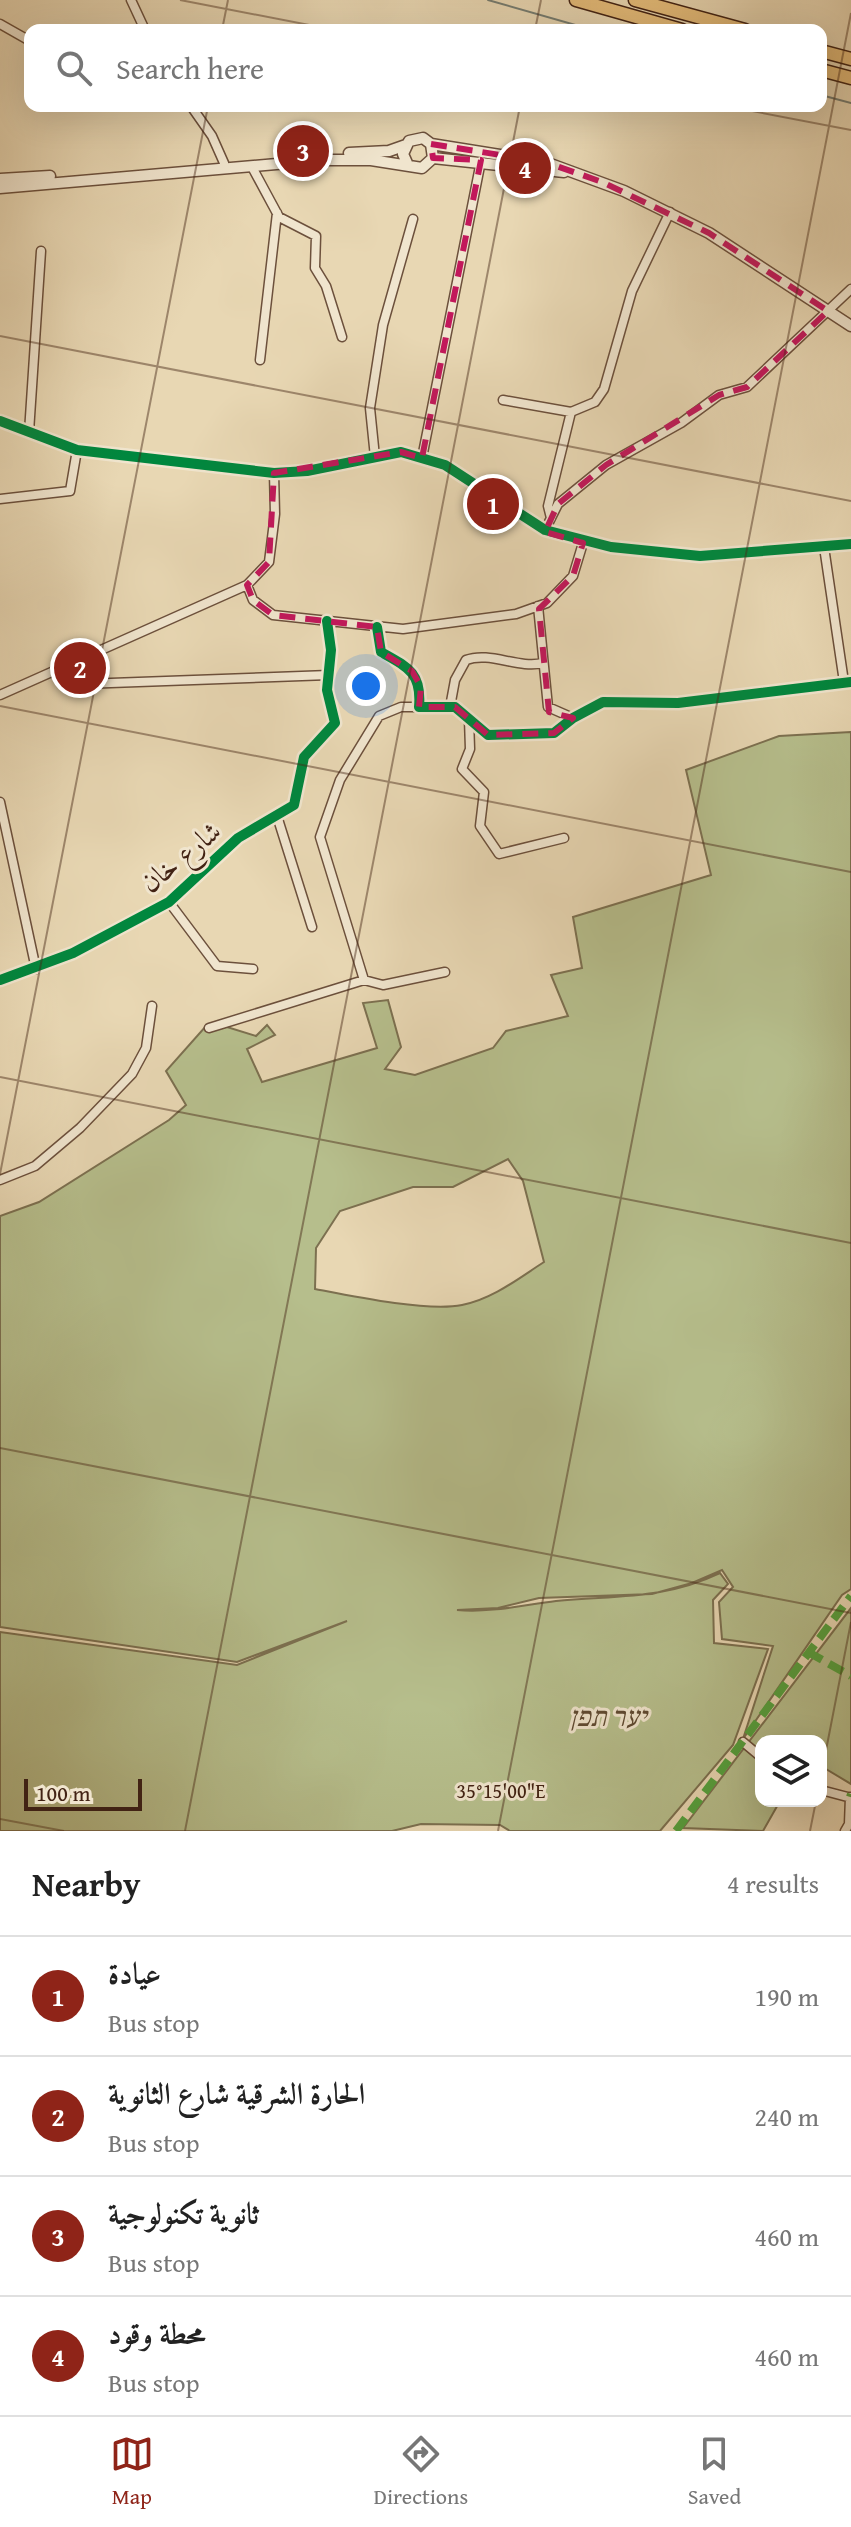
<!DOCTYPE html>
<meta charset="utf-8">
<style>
:root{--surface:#fff;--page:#f6f6f6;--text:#222;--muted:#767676;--line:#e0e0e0;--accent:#8f2418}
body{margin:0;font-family:"Gentium Book Plus",Amiri,"Frank Ruhl Libre",serif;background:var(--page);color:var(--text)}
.controls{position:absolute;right:24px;bottom:24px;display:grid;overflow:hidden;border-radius:16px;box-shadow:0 8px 32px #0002}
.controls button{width:72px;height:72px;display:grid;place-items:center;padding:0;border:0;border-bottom:2px solid var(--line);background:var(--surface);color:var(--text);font:40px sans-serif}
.scale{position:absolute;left:24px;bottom:20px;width:118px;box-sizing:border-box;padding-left:8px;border:4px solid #422314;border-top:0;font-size:22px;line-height:28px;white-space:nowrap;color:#422314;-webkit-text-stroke:6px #f0e5ce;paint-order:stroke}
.you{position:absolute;left:366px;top:686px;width:28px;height:28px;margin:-20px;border:6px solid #fff;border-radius:50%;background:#1a73e8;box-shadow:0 0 0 12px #1a73e833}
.badge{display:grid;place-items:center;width:52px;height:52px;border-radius:50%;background:var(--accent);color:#fff;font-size:26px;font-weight:700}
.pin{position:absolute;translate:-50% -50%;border:4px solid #fff;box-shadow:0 2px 8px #0006}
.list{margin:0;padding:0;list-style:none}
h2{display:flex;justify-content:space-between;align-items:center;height:104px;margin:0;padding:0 32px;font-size:34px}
h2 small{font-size:26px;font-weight:400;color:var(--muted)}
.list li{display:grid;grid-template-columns:52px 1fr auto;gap:24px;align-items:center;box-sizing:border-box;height:120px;padding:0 32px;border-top:2px solid var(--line)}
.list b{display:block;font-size:30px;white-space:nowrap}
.list p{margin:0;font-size:26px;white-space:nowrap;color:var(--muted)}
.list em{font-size:26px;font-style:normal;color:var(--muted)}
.icon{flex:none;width:44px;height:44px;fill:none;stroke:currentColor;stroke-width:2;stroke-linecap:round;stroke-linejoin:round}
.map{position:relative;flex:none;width:851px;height:1831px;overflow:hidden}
.search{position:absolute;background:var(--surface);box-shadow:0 8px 32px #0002;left:24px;right:24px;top:24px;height:88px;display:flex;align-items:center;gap:20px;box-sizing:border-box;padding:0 28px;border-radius:16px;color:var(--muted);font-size:30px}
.sheet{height:584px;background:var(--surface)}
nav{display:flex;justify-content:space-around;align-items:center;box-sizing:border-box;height:112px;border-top:2px solid var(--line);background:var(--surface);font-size:22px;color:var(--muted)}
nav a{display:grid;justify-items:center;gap:4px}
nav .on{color:var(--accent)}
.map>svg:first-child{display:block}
</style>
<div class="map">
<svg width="851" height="1831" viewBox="0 0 851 1831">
<rect width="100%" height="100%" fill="#e8d7b3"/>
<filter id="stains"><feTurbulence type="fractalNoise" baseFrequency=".0025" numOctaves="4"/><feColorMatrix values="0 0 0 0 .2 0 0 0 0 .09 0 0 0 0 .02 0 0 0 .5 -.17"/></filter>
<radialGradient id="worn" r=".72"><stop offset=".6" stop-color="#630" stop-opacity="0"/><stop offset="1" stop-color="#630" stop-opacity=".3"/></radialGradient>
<path fill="#b6be8c" stroke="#7c7050" stroke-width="2" fill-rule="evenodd" d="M851,732V1589L842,1595L743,1739L773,1646L722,1639L719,1602L733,1587L722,1570L692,1583L652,1594L539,1598L498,1608L457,1610C490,1613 523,1605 556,1601C616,1595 663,1600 720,1573L728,1584L713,1600L714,1643L768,1649L733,1745L660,1831H510L500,1825L421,1824L392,1831H0V1632L237,1665L347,1621L237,1662L0,1627V1216L39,1202L169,1120L186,1105L166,1071L206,1026L227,1027L256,1036L267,1025L275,1035L247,1049L262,1082L377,1048L363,1003L388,1000L401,1047L385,1069L415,1075L493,1048L506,1031L568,1016L551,975L582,968L573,917L711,875L686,770L779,736ZM508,1159L523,1181L544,1262C519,1278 493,1299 462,1305C427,1312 351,1296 315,1289L316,1248L340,1211L413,1187H453Z
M851,1608V1784L821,1766V1741H761V1801H780L763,1831L683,1828Z"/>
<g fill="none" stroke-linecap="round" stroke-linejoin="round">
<path stroke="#757d72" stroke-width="2" d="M488,0L593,30
M821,95L851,103"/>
<g stroke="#6c503c" stroke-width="11">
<path id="minor" d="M131,0L145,30
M0,24L30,41
M191,106L212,136L224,163
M252,167L279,217L316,236L315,268L326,286L342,337
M260,360L277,213
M503,400L571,412
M29,432L41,251
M375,457L370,408L383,325L413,219
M422,458L481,161
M0,499L70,491L77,450
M551,518L548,506L571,412L595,402L604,389L632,291L670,212
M545,530L558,504L606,465L681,423L719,395L747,387L851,289
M824,547L844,682
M247,585L253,600L273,615L403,629L516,614L547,603L573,576L583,543
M538,606L548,707L573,718
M377,627L381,652C408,667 422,673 419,707H455L488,735L554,733L573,718L603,702L678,703L851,682
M59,669L83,684L329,675
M0,695L247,585L269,562L275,514L274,473
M419,707H401L379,716L340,780L320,837L364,980L383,985L445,972
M450,707L455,680L466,660C490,651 518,669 543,663
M469,719L470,749L462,769L484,792L480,826L499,854L564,838
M0,802L36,969
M277,816L312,927
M169,902L217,966L253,969
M0,980L73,953L169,902L238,838L294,805L304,757L335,723L327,690L331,650L327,621
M209,1028L364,980
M0,1180L35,1166L80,1128L132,1074L146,1048L152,1006
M743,1742L761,1757
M821,1790L851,1798
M845,1831L849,1824L850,1797"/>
</g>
<g stroke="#6c503c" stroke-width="13">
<path id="tertiary" d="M431,144L545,162L624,191L709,233L851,326
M349,153L389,151L406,145
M433,158L564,172
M0,179L50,176
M0,188L322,160H371L422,168L433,158L431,144L423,138L409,141L403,154L407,163
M0,421L77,450L274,473L307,471L401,452L445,465L545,530L611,547L700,556L851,544"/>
</g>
<g stroke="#422314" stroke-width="15">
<path id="trunk" d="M576,0L682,30
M635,0L745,30
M821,51L851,59
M821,70L851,78"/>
</g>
<use href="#minor" stroke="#f0e5ce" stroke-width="8"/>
<use href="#tertiary" stroke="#f0e5ce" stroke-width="10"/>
<use href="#trunk" stroke="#e4bc7a" stroke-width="12"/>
<path stroke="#55a23f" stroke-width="8" stroke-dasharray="16 8" stroke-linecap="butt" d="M808,1652L851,1676
M850,1797L851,1794
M676,1831L851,1596"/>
<g stroke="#f0e5ce" stroke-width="15">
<path id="cycleway" d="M0,421L77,450L274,473L307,471L401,452L445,465L545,530L611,547L700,556L851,544
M377,627L381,652C408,667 422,673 419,707H455L488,735L554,733L573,718L603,702L678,703L851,682
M0,980L73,953L169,902L238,838L294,805L304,757L335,723L327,690L331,650L327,621"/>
</g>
<use href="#cycleway" stroke="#00873e" stroke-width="10"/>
</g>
<path fill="none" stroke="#c2185b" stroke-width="6" stroke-dasharray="16 10" stroke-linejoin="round" d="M431,144L545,162L602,182L709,233L828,311L747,387L719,395L606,465L558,504L545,532L583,543L573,576L539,609L549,712L573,718L554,733L488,735L455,707H419L421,687L412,671L381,652L377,627L273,615L253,600L247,585L269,562L274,473L401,452L422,458L481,160L433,158Z"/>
<path fill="none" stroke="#422314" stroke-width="2" stroke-opacity="0.45" d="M180,0L335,30M222,30L228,0M535,30L541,0M726,106L851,130M0,336L851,501M0,706L851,872M0,1077L851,1243M0,1174L208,106M0,1448L851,1613M821,1776L851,1622M0,1819L64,1831M185,1831L520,106M498,1831L851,13M810,1831L816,1801"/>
<g text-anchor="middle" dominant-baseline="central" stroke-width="6" stroke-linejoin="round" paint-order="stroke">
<g font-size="28" fill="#422314" stroke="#f0e5ce">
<text transform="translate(180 856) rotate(-39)">شارع خان</text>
</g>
<g font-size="28" font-style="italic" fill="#5f4a32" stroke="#f0e5ce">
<text x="608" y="1715">יער תפן</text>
</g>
</g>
<g font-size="20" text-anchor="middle" fill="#422314" stroke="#f0e5ce" stroke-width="6" stroke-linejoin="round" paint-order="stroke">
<text x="501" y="1798">35°15'00"E</text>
</g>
<rect width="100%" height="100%" filter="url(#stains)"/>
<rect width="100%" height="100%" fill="url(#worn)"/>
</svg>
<div class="controls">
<button><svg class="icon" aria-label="layers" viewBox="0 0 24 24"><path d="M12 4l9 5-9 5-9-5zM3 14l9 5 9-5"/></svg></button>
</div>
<div class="scale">100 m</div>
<div class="you"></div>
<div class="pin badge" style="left:493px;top:504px">1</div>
<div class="pin badge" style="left:80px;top:668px">2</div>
<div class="pin badge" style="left:303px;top:151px">3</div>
<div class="pin badge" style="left:525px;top:168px">4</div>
<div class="search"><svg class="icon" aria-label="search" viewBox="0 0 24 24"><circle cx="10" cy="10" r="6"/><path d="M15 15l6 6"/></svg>Search here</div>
</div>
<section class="sheet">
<h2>Nearby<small>4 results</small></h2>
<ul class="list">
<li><span class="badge">1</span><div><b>عيادة</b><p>Bus stop</p></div><em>190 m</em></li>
<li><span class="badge">2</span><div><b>الحارة الشرقية شارع الثانوية</b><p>Bus stop</p></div><em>240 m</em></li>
<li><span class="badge">3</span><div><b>ثانوية تكنولوجية</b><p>Bus stop</p></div><em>460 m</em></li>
<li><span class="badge">4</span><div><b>محطة وقود</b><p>Bus stop</p></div><em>460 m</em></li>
</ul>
</section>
<nav>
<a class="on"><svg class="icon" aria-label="map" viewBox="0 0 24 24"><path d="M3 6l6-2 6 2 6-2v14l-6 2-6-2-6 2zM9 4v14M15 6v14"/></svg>Map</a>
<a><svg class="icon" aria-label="directions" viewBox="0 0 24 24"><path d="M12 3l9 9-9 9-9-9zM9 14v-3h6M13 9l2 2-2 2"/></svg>Directions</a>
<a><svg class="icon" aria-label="saved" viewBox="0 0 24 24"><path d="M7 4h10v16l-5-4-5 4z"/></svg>Saved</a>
</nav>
